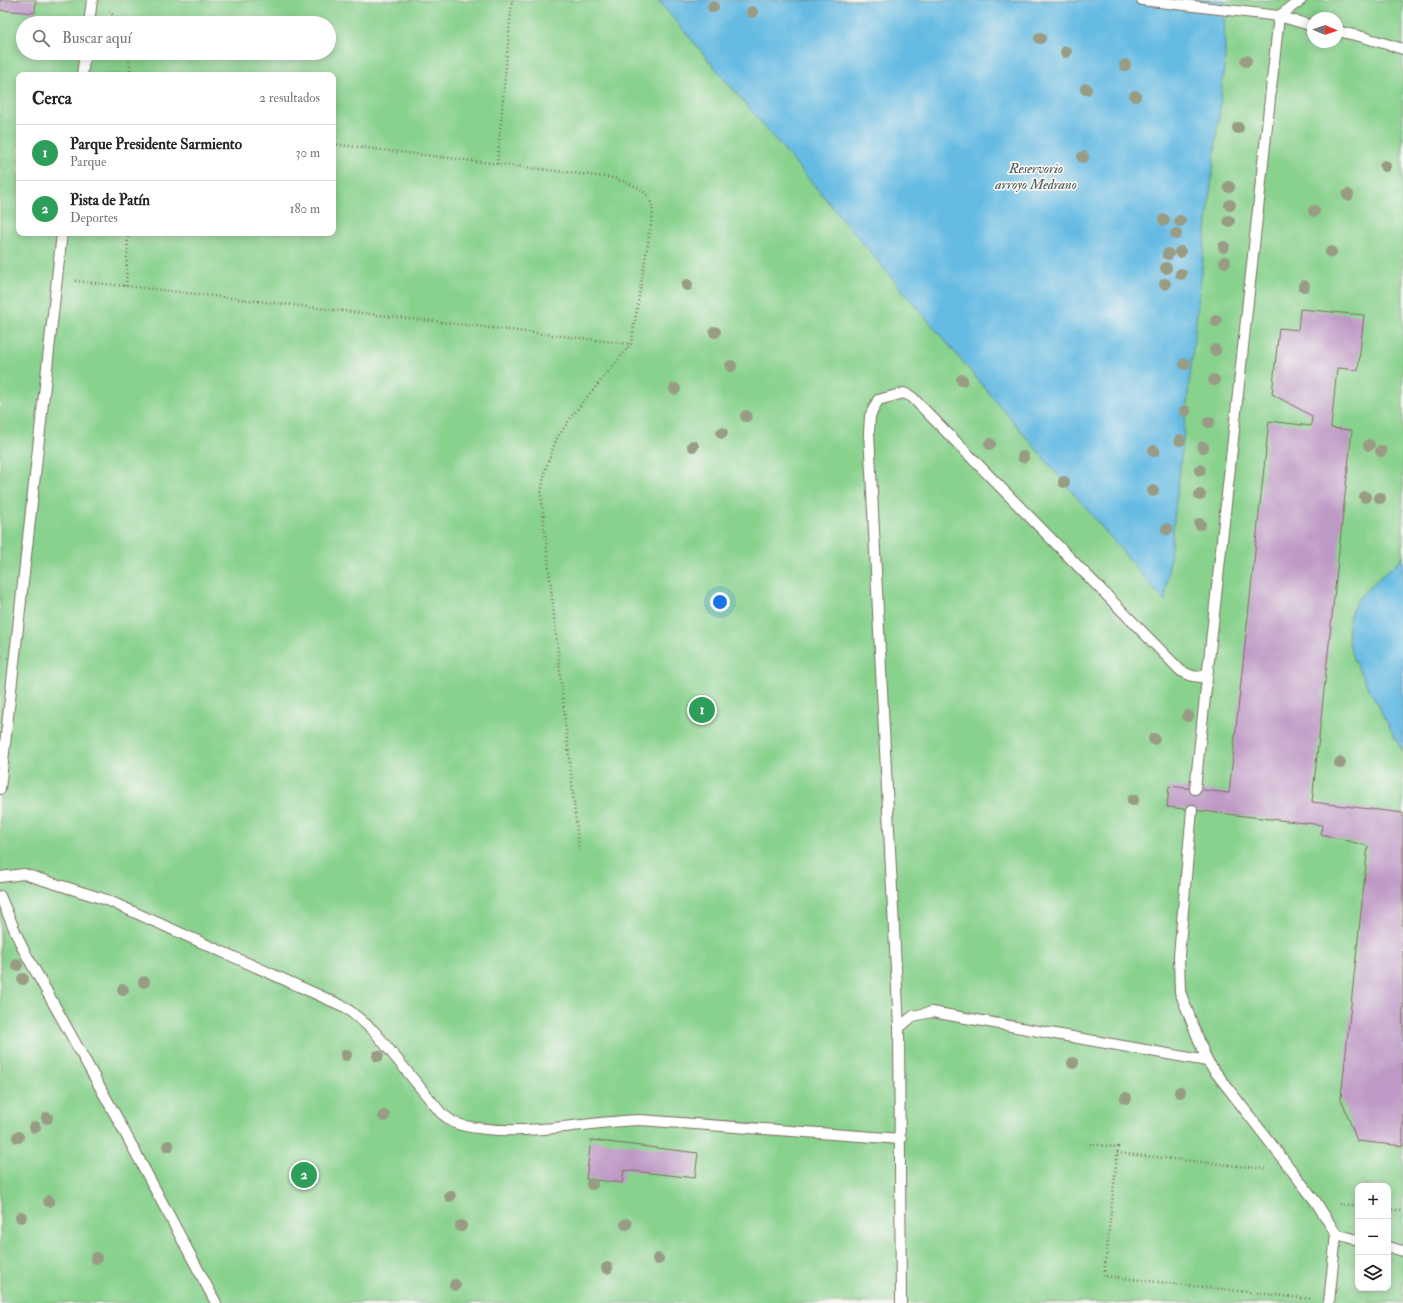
<!DOCTYPE html>
<html lang="es">
<meta charset="utf-8">
<style>
:root{--surface:#fff;--page:#f2f2f2;--text:#222;--muted:#767676;--line:#e0e0e0;--accent:#b45309}
body{margin:0;font-family:"IM FELL Double Pica",serif;background:var(--page);color:var(--text)}
.controls{position:absolute;right:12px;bottom:12px;display:grid;overflow:hidden;border-radius:8px;box-shadow:0 2px 10px #0003}
.controls button{width:36px;height:36px;display:grid;place-items:center;padding:0;border:0;border-bottom:1px solid var(--line);background:var(--surface);color:var(--text);font:20px sans-serif}
.compass{position:absolute;left:1307px;top:12px;width:36px;height:36px;border-radius:50%;background:var(--surface);box-shadow:0 2px 10px #0003;rotate:92deg}
.you{position:absolute;left:720px;top:602px;width:14px;height:14px;margin:-10px;border:3px solid #fff;border-radius:50%;background:#1a73e8;box-shadow:0 0 0 6px #1a73e833}
.badge{display:grid;place-items:center;width:26px;height:26px;border-radius:50%;background:var(--accent);color:#fff;font-size:13px;font-weight:700}
.pin{position:absolute;translate:-50% -50%;border:2px solid #fff;box-shadow:0 1px 4px #0006}
.list{margin:0;padding:0;list-style:none}
h2{display:flex;justify-content:space-between;align-items:center;height:52px;margin:0;padding:0 16px;font-size:17px}
h2 small{font-size:13px;font-weight:400;color:var(--muted)}
.list li{display:grid;grid-template-columns:26px 1fr auto;gap:12px;align-items:center;box-sizing:border-box;height:56px;padding:0 16px;border-top:1px solid var(--line)}
.list b{display:block;font-size:15px;white-space:nowrap}
.list p{margin:0;font-size:13px;white-space:nowrap;color:var(--muted)}
.list em{font-size:13px;font-style:normal;color:var(--muted)}
.icon{flex:none;width:22px;height:22px;fill:none;stroke:currentColor;stroke-width:2;stroke-linecap:round;stroke-linejoin:round}
.map{position:relative;flex:none;width:1403px;height:1303px;overflow:hidden}
.search{position:absolute;background:var(--surface);box-shadow:0 2px 10px #0003;left:16px;top:16px;width:320px;height:44px;display:flex;align-items:center;gap:10px;box-sizing:border-box;padding:0 14px;border-radius:22px;color:var(--muted);font-size:15px}
.panel{position:absolute;background:var(--surface);box-shadow:0 2px 10px #0003;left:16px;top:72px;width:320px;height:164px;border-radius:8px}
.map>svg:first-child{display:block}
</style>
<div class="map">
<svg width="1403" height="1303" viewBox="0 0 1403 1303">
<rect width="100%" height="100%" fill="#f6f6f2"/>
<filter id="ink" filterUnits="userSpaceOnUse"><feTurbulence type="fractalNoise" baseFrequency=".025" numOctaves="2"/><feDisplacementMap in="SourceGraphic" scale="8" xChannelSelector="R" yChannelSelector="G"/><feConvolveMatrix kernelMatrix="1 2 1 2 8 2 1 2 1" color-interpolation-filters="sRGB"/></filter>
<filter id="wash" filterUnits="userSpaceOnUse"><feTurbulence type="fractalNoise" baseFrequency=".012" numOctaves="4" result="noise"/><feDisplacementMap in="SourceGraphic" scale="16" xChannelSelector="R" yChannelSelector="G"/><feGaussianBlur stdDeviation="0.9" result="paint"/><feColorMatrix in="noise" values="0 0 0 0 0 0 0 0 0 0 0 0 0 0 0 0 0 1.4 0 .05"/><feComposite in="paint" operator="in"/></filter>
<g filter="url(#wash)">
<rect width="100%" height="100%" fill="#f0ebd7"/>
<path fill="#89d28e" stroke="#627e56" fill-rule="evenodd" d="M0,0H1403V1303H0ZM1313,18H1337V42H1313ZM23,23H329V53H23ZM19,75H333V233H19ZM1358,1186H1388V1288H1358Z"/>
<path fill="#66bbe3" stroke="#507280" d="M658,0H1224L1225,60L1165,602Z
M1403,555V752L1353,659C1336,605 1366,591 1400,560Z"/>
<g id="blocks">
<path fill="#be99c5" d="M0,0H36L35,13L0,10Z
M1300,309L1364,315L1358,370L1337,368L1331,428L1352,430L1312,802L1403,813V1146L1357,1141L1341,1098L1368,846L1321,834L1322,825L1167,807L1169,786L1229,793L1269,421L1311,426L1312,416L1272,394L1279,328L1298,330Z
M591,1140L698,1153L695,1178L624,1170L622,1183L586,1179Z"/>
</g>
</g>
<g filter="url(#ink)">
<use href="#blocks" fill-opacity="0" stroke="#7a6e5f" stroke-width="1"/>
<g fill="none" stroke-linecap="round" stroke-linejoin="round">
<g stroke="#7a6e5f" stroke-width="12">
<path id="service" d="M1142,0L1279,16L1195,789
M1279,16L1313,26
M1279,16L1301,0
M89,23L92,0
M1337,31L1363,37L1403,49
M82,75L85,53
M0,789L62,233
M1192,810L1179,955L1180,992L1207,1061L1316,1202L1336,1234L1329,1303
M0,877L24,874L107,900L345,1007L374,1031L441,1113C445,1116 449,1119 453,1122C463,1127 476,1128 486,1129C538,1134 588,1122 640,1120L901,1139
M0,896L22,947L116,1116L216,1303
M899,1028L869,432L870,416L878,400L904,393L912,397L1181,671L1192,676L1201,677L1207,672
M1336,1234L1358,1240
M1388,1247L1403,1251
M901,1303L899,1028L913,1016L932,1012L1207,1061"/>
</g>
<path stroke="#7a6e5f" stroke-width="2.5" stroke-dasharray="1 3" stroke-linecap="butt" d="M109,11L121,23
M128,53L131,75
M333,144L614,178C634,186 650,188 653,212L631,344L574,413L556,440L545,470L541,494L579,850
M497,164L512,0
M75,281L126,286L631,344
M126,286L128,233
M1090,1144L1118,1147L1104,1276L1311,1299
M1117,1153L1266,1169
M1339,1204L1358,1206
M1388,1209L1403,1211"/>
<use href="#service" stroke="#fff" stroke-width="10"/>
</g>
<g fill="#999c84">
<circle cx="713" cy="7" r="6"/>
<circle cx="752" cy="12" r="6"/>
<circle cx="1040" cy="38" r="6"/>
<circle cx="1066" cy="52" r="6"/>
<circle cx="1246" cy="61" r="6"/>
<circle cx="1125" cy="65" r="6"/>
<circle cx="1086" cy="89" r="6"/>
<circle cx="1135" cy="96" r="6"/>
<circle cx="1238" cy="128" r="6"/>
<circle cx="1083" cy="157" r="6"/>
<circle cx="1385" cy="166" r="6"/>
<circle cx="1229" cy="187" r="6"/>
<circle cx="1348" cy="195" r="6"/>
<circle cx="1230" cy="205" r="6"/>
<circle cx="1314" cy="211" r="6"/>
<circle cx="1164" cy="220" r="6"/>
<circle cx="1180" cy="221" r="6"/>
<circle cx="1229" cy="221" r="6"/>
<circle cx="1176" cy="234" r="6"/>
<circle cx="1224" cy="247" r="6"/>
<circle cx="1180" cy="252" r="6"/>
<circle cx="1331" cy="252" r="6"/>
<circle cx="1168" cy="254" r="6"/>
<circle cx="1225" cy="262" r="6"/>
<circle cx="1166" cy="268" r="6"/>
<circle cx="1181" cy="274" r="6"/>
<circle cx="1165" cy="284" r="6"/>
<circle cx="687" cy="285" r="6"/>
<circle cx="1304" cy="286" r="6"/>
<circle cx="1216" cy="321" r="6"/>
<circle cx="715" cy="332" r="6"/>
<circle cx="1215" cy="350" r="6"/>
<circle cx="1185" cy="364" r="6"/>
<circle cx="731" cy="366" r="6"/>
<circle cx="962" cy="380" r="6"/>
<circle cx="1214" cy="380" r="6"/>
<circle cx="675" cy="389" r="6"/>
<circle cx="1185" cy="411" r="6"/>
<circle cx="746" cy="416" r="6"/>
<circle cx="1209" cy="422" r="6"/>
<circle cx="722" cy="433" r="6"/>
<circle cx="1180" cy="440" r="6"/>
<circle cx="990" cy="444" r="6"/>
<circle cx="1369" cy="445" r="6"/>
<circle cx="693" cy="446" r="6"/>
<circle cx="1203" cy="447" r="6"/>
<circle cx="1154" cy="451" r="6"/>
<circle cx="1381" cy="451" r="6"/>
<circle cx="1023" cy="457" r="6"/>
<circle cx="1200" cy="470" r="6"/>
<circle cx="1064" cy="482" r="6"/>
<circle cx="1153" cy="491" r="6"/>
<circle cx="1200" cy="495" r="6"/>
<circle cx="1365" cy="497" r="6"/>
<circle cx="1380" cy="498" r="6"/>
<circle cx="1200" cy="524" r="6"/>
<circle cx="1167" cy="529" r="6"/>
<circle cx="1188" cy="716" r="6"/>
<circle cx="1154" cy="739" r="6"/>
<circle cx="1340" cy="763" r="6"/>
<circle cx="1133" cy="800" r="6"/>
<circle cx="17" cy="965" r="6"/>
<circle cx="23" cy="979" r="6"/>
<circle cx="144" cy="982" r="6"/>
<circle cx="123" cy="990" r="6"/>
<circle cx="346" cy="1055" r="6"/>
<circle cx="378" cy="1056" r="6"/>
<circle cx="1073" cy="1063" r="6"/>
<circle cx="1180" cy="1092" r="6"/>
<circle cx="1126" cy="1098" r="6"/>
<circle cx="384" cy="1116" r="6"/>
<circle cx="47" cy="1118" r="6"/>
<circle cx="35" cy="1127" r="6"/>
<circle cx="18" cy="1137" r="6"/>
<circle cx="168" cy="1146" r="6"/>
<circle cx="592" cy="1184" r="6"/>
<circle cx="450" cy="1196" r="6"/>
<circle cx="49" cy="1201" r="6"/>
<circle cx="21" cy="1217" r="6"/>
<circle cx="626" cy="1224" r="6"/>
<circle cx="461" cy="1226" r="6"/>
<circle cx="96" cy="1258" r="6"/>
<circle cx="658" cy="1259" r="6"/>
<circle cx="607" cy="1268" r="6"/>
<circle cx="455" cy="1285" r="6"/>
</g>
</g>
<g text-anchor="middle" dominant-baseline="central" stroke-width="3.5" stroke-linejoin="round" paint-order="stroke">
<g font-size="14" font-style="italic" fill="#485659" stroke="#f6f6f2">
<text x="1036" y="168">Reservorio<tspan x="1036" dy="16">arroyo Medrano</tspan></text>
</g>
</g>
</svg>
<div class="controls">
<button>+</button>
<button>−</button>
<button><svg class="icon" aria-label="layers" viewBox="0 0 24 24"><path d="M12 4l9 5-9 5-9-5zM3 14l9 5 9-5"/></svg></button>
</div>
<svg class="compass" viewBox="-18 -18 36 36"><path d="M0-13l5 13h-10z" fill="#e53935"/><path d="M0 13l5-13h-10z" fill="#767676"/></svg>
<div class="you"></div>
<div class="pin badge" style="left:702px;top:710px;background:#2e9e5b">1</div>
<div class="pin badge" style="left:304px;top:1175px;background:#2e9e5b">2</div>
<div class="search"><svg class="icon" aria-label="search" viewBox="0 0 24 24"><circle cx="10" cy="10" r="6"/><path d="M15 15l6 6"/></svg>Buscar aquí</div>
<section class="panel">
<h2>Cerca<small>2 resultados</small></h2>
<ul class="list">
<li><span class="badge" style="background:#2e9e5b">1</span><div><b>Parque Presidente Sarmiento</b><p>Parque</p></div><em>30 m</em></li>
<li><span class="badge" style="background:#2e9e5b">2</span><div><b>Pista de Patín</b><p>Deportes</p></div><em>180 m</em></li>
</ul>
</section>
</div>
